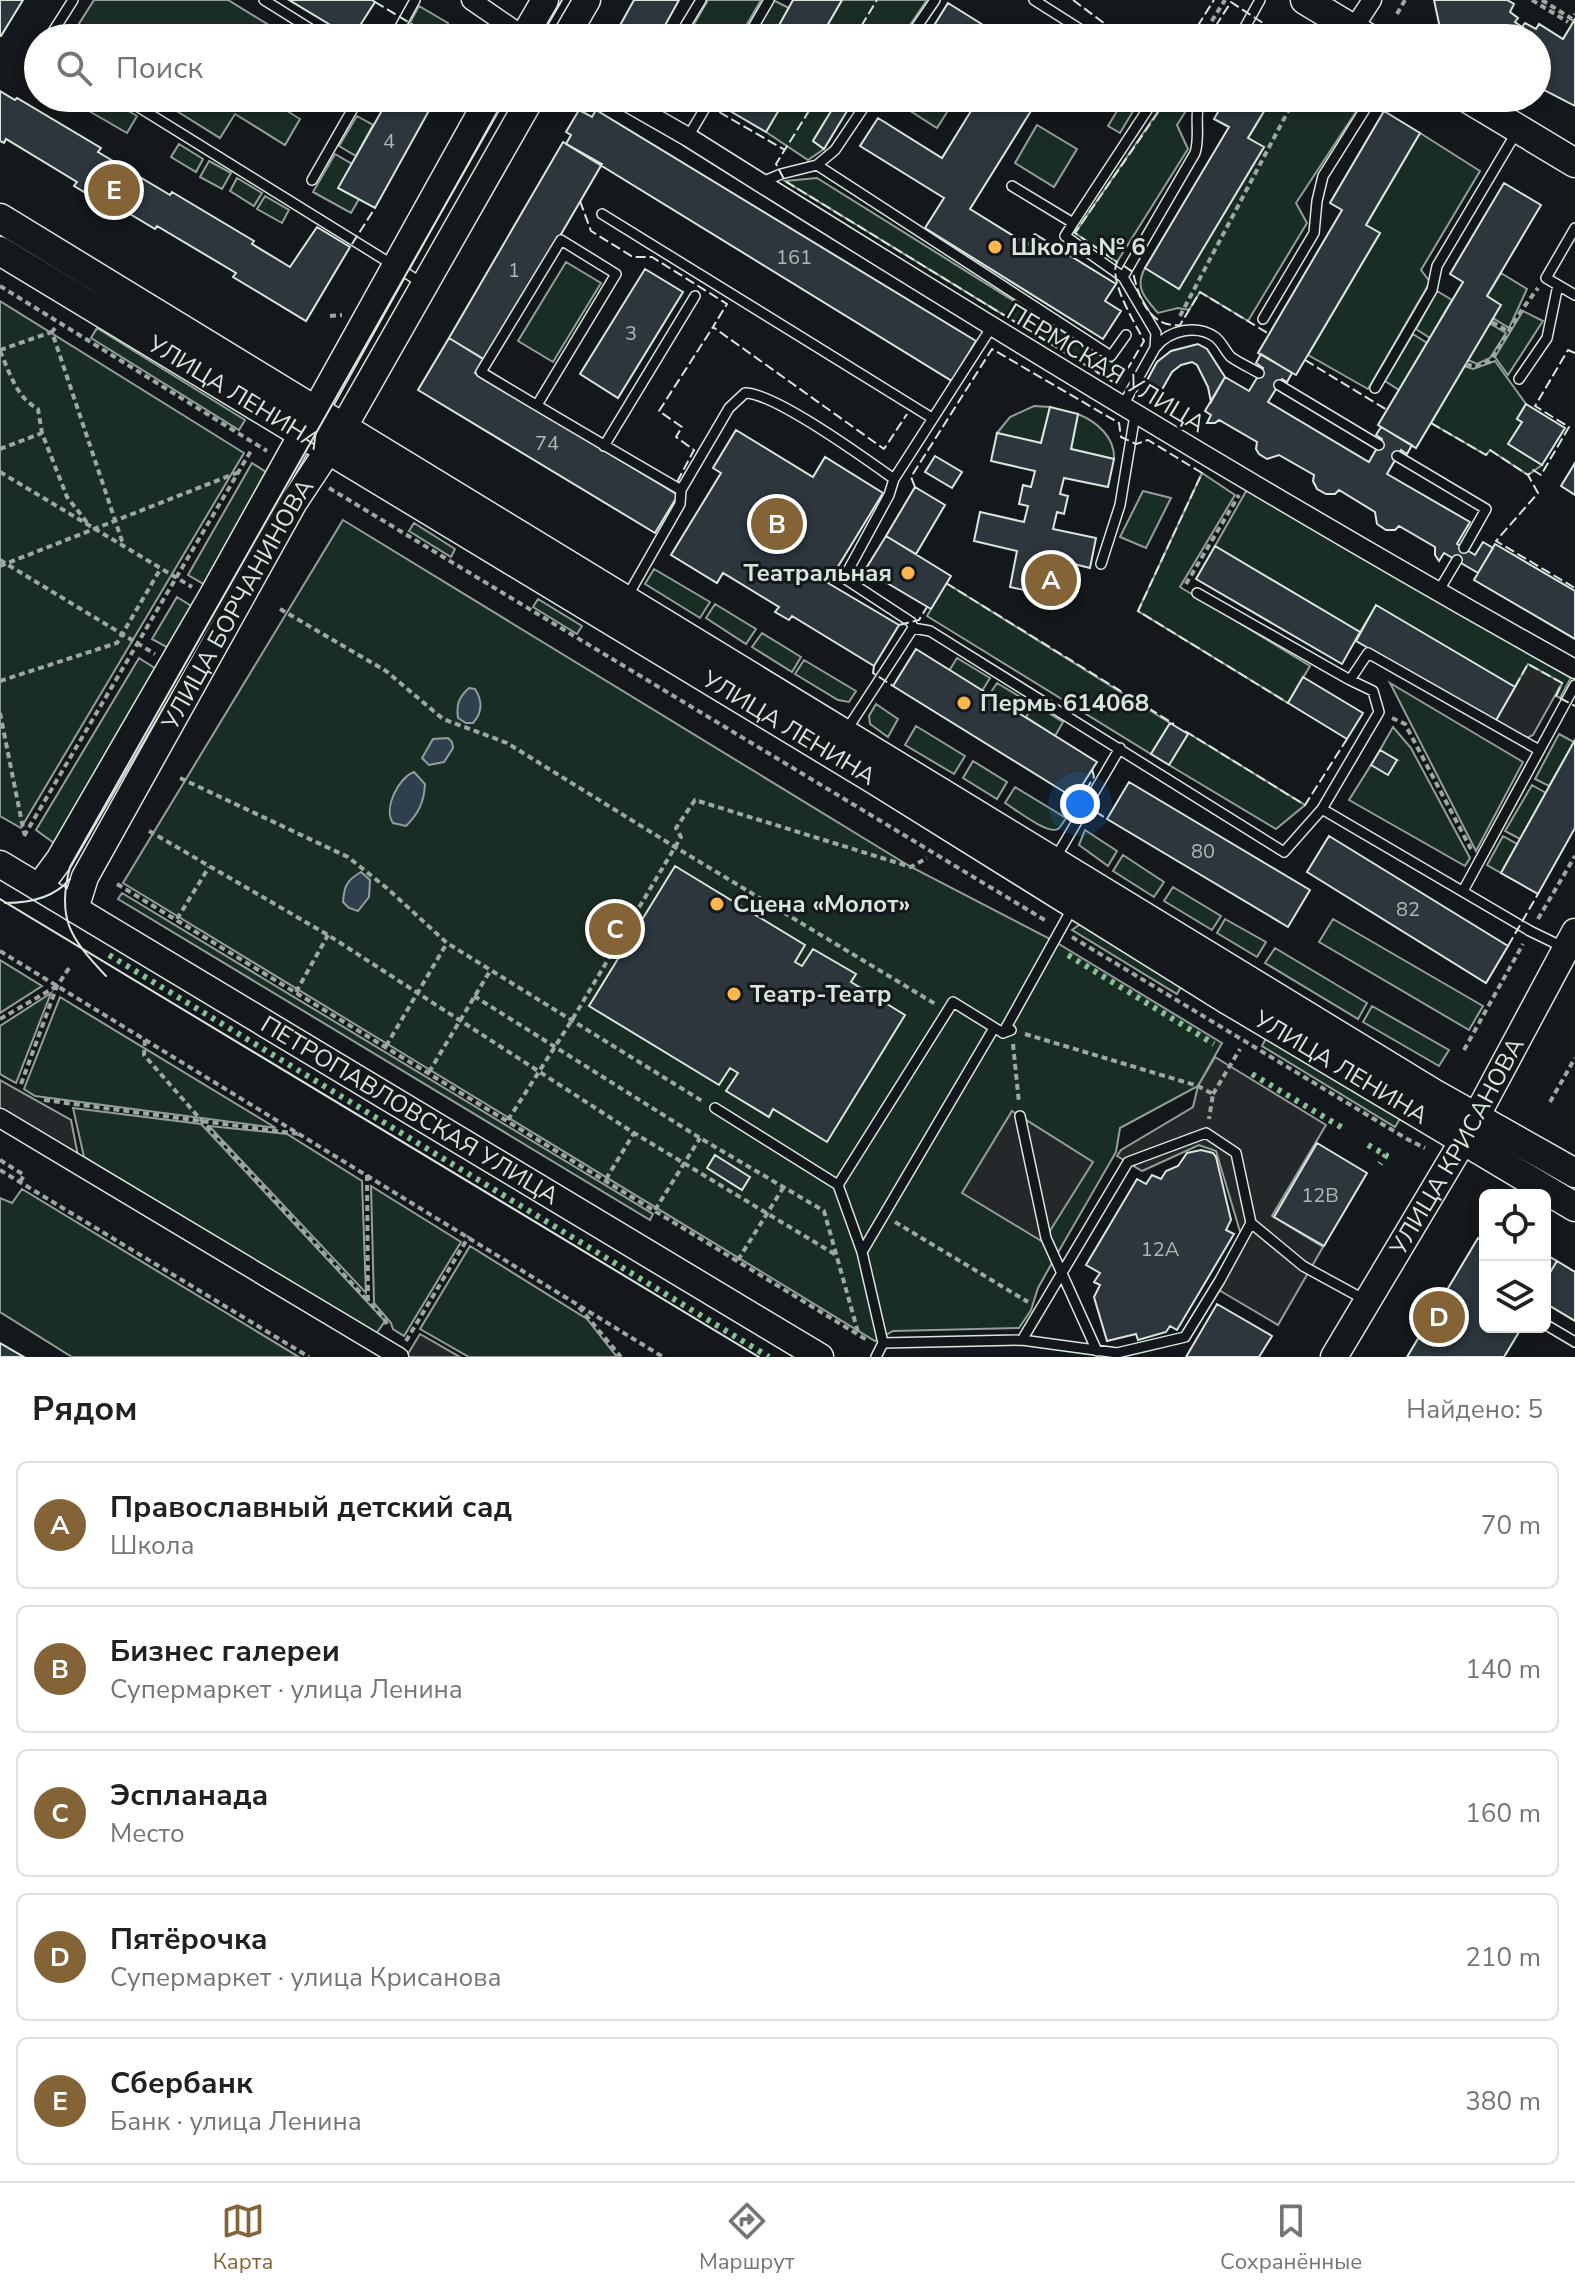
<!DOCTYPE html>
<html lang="ru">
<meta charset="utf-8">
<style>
:root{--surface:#fff;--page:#f6f6f6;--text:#202124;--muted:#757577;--line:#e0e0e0;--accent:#846436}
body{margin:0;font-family:"Nunito Sans",sans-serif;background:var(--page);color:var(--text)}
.controls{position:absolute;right:24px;bottom:24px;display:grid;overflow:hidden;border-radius:12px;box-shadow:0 4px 12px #0003}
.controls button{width:72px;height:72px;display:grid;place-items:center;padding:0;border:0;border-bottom:2px solid var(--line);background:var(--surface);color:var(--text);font:40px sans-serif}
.you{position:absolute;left:1080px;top:804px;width:28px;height:28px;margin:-20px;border:6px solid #fff;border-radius:50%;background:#1a73e8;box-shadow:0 0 0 12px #1a73e833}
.badge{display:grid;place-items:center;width:52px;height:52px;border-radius:50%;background:var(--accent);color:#fff;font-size:26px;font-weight:700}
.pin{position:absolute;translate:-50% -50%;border:4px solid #fff;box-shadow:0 2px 8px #0006}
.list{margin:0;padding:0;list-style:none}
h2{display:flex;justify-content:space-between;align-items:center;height:104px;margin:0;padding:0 32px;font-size:34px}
h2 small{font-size:26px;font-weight:400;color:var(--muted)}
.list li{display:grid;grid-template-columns:52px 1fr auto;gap:24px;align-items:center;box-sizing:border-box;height:128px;margin:0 16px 16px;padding:0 16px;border:2px solid var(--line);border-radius:12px}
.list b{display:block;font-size:30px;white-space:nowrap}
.list p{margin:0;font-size:26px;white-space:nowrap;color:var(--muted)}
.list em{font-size:26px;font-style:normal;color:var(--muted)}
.icon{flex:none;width:44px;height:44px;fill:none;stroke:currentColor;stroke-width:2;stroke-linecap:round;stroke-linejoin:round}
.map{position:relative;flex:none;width:1575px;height:1357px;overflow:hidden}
.search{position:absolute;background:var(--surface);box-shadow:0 4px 12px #0003;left:24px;right:24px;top:24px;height:88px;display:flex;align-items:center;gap:20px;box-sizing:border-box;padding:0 28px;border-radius:44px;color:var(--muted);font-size:30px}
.sheet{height:824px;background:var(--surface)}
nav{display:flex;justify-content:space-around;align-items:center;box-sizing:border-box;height:112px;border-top:2px solid var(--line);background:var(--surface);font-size:22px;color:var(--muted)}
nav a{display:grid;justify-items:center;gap:4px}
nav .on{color:var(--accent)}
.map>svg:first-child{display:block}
</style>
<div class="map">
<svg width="1575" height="1357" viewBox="0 0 1575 1357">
<rect width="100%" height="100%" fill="#14181c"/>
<path fill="#1a2d24" stroke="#939e99" stroke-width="2" d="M94,0H228L290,38H87L75,30Z
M708,0H761L739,38H686Z
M773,0L789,8L772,38L756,29Z
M842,0H927L901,38H820Z
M419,6L448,23L439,38L426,32L422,38L406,30Z
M78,98H106L137,116L127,133L75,103Z
M156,98H291L284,109L300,119L285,145L235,114L220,138Z
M786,98H839L813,141L824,149L808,160L766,132Z
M890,98H956L937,128Z
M1125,98H1141L1120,133L1108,126Z
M1167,98H1194L1177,125L1188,149L1117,262L1075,233Z
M1272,98H1365L1296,203L1307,223L1248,321L1200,292L1189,310L1178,308L1158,313C1145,298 1134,288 1145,268L1179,288L1263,147L1248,138Z
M357,116L373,125L356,156L339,146Z
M1037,125L1077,149L1054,187L1015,163Z
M1420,133L1480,171L1421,270L1430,282L1368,389L1308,355L1380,233L1366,225Z
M179,144L203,159L196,172L171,157Z
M335,154L352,164L359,199L351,213L313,192Z
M209,161L231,173L222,189L200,177Z
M237,178L262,193L254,206L230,191Z
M817,178L1126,371L1118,385L785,181Z
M265,196L289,210L282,223L257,209Z
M566,262L601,283L553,362L518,341Z
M1501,273L1527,289L1509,328L1493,318L1487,296Z
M1437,291L1452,300L1430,338L1416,329Z
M0,301L244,453L21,828L0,816Z
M1523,311L1543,321L1508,375L1495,357Z
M1489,323L1506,333L1490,358L1477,364L1468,360Z
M97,328L245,420L239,430L91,338Z
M1413,334L1427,343L1399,390L1385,381Z
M1495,361L1526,404L1517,419L1522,422L1509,444L1542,465L1528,475L1490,450L1486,455L1431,423L1464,366L1473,369Z
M1034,406L1050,407L1041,443L997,433L1010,417Z
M1078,414C1097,422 1115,437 1114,459L1071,449Z
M252,463L269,474L207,586L188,575Z
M1202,473L1235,495L1180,587L1310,666L1288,703L1138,611Z
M1249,486L1573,674L1560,698L1556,696L1562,684L1528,665L1515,687L1376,606L1360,632L1215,546Z
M1143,491L1171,498L1146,548L1120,537Z
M343,520L911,867L1054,941L1222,1043L1198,1086L1120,1128L1116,1152L1052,1263L1038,1288L1031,1310L1019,1328L893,1331L875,1341L123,883Z
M414,523L455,549L451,557L409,531Z
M654,569L710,602L700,618L645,584Z
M946,583L1170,723L1151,754L927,616Z
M177,597L196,609L172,650L152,639Z
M538,599L582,626L577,634L533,607Z
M715,604L756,629L746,644L706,618Z
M762,633L801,657L792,672L752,647Z
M139,658L161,672L54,843L36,830Z
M957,658L990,678L982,691L949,671Z
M804,660L856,691L849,702L838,700L795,674Z
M997,683L1027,701L1019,714L989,695Z
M1390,683L1523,762L1476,851Z
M876,704L898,719L888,737L870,724L869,716Z
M1034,704L1063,722L1055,736L1026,717Z
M916,726L965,756L954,774L905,745Z
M1393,727L1411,748L1470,858L1465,866L1349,800L1371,765L1397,760L1380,750Z
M1188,733L1305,805L1276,829L1169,765Z
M1559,734L1574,742L1549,786L1535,779Z
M973,761L1007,782L997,799L963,778Z
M1532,785L1546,793L1520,839L1505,831Z
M1015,787L1066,818C1064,821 1060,828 1058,829C1048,835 1015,809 1005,803Z
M1085,830L1117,851L1108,866L1079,845Z
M1503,836L1517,844L1501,873L1487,865Z
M1123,855L1164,882L1154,897L1113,871Z
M1173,887L1221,916L1212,930L1164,901Z
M122,893L653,1214L650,1220L118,899Z
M1225,919L1266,942L1257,957L1217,933Z
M1333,919L1483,1006L1469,1030L1319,942Z
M1079,925H1084L1182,985L1177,994L1072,930Z
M1275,948L1367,1003L1358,1019L1265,963Z
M0,960L42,986L0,1013Z
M51,993L16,1083L0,1074V1026Z
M60,997L276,1128L35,1096L24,1089Z
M1372,1006L1449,1050L1439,1066L1363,1022Z
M1267,1036L1401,1117L1395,1127L1262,1046Z
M73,1108L201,1124L385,1321L376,1334L84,1157Z
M209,1126L287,1134L362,1181L366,1293Z
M371,1186L461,1242L404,1336L393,1329L391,1323L374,1303Z
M22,1189L299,1357H72L0,1312V1198L12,1203Z
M470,1246L587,1319L617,1357H469L420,1329Z"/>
<path fill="#24282b" stroke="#939e99" stroke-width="2" d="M1528,664L1562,683L1533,735L1527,738L1495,722Z
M1215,1057L1326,1125L1272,1216L1323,1247L1278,1325L1212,1286L1241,1235L1216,1151L1199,1145L1142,1171L1117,1156L1121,1150L1193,1107L1198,1086Z
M0,1080L71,1120L80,1166L0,1118Z
M1012,1111L1093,1162L1043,1242L962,1193Z
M420,1334L460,1357H406Z"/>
<path fill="#2f3f4d" stroke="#939e99" stroke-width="2" d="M469,688L475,689C482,700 483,712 473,723H466L458,718C456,704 459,697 469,688Z
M448,738L452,742L453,748L444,762L429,765L422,758L433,739Z
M414,772L425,784C424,802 419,813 406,826L393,823C383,809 398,778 414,772Z
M361,872L370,880L369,897L358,911L349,908L343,902C344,886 347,880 361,872Z"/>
<path fill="#2c363c" stroke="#d8e6dc" stroke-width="2" d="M0,0H23L1,36H0Z
M289,0H372L375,2L352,38Z
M634,0H679L658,38H613Z
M793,0H842L820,38H772Z
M1434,0H1507L1514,4L1510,12L1518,18L1515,22L1522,27L1525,23L1536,29L1539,24L1563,39L1575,19V106L1540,88L1543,84L1537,81V38H1465L1445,26L1440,28Z
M948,3L1004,38H940L930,32Z
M1050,25L1071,38H1042Z
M1269,27L1287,38H1262Z
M0,91L15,100L17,98L101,148L98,152L170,195L172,192L254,241L252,244L290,267L317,227L350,247L306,321L233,277L236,273L157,226L155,229L93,192L91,196L74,186L77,182L6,139L4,143L0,141Z
M389,98H436L375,208L338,188Z
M738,98H786L766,132L730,111Z
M839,98H855L824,149L813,141Z
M979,98H1039L970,209L1028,245L1035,234L1116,284L1105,301L1121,311L1103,339L925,228L944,198L860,146L878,118L942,158Z
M1226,98H1272L1248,138L1264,147L1179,289L1145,268L1229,127L1214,119Z
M579,110L592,117L596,110L976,341L952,381L566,144L571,135L566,132Z
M1384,111L1420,133L1366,225L1380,233L1296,375L1258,353L1342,210L1330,203Z
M563,142L602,164L487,361L449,338Z
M1504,183L1541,205L1487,296L1501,305L1416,448L1378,425L1463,282L1450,274Z
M645,269L683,292L618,398L580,374Z
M449,338L483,359L475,373L678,495L655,533L418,390Z
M1198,344L1207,349L1225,377L1211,402L1208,387L1197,365L1192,362L1181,365L1172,372L1160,393L1145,384L1157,362L1171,351Z
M1261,354L1292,373L1287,382L1282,379L1268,402L1369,462L1382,439L1376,435L1381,427L1412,445L1407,454L1401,450L1387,474L1470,522L1457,544L1475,555L1483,542L1493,548L1478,573L1444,553L1439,561L1435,555V547L1399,526L1395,530H1386L1377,524L1375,512L1339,490L1335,494H1326L1317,489L1313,481L1314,475L1279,455L1267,459L1259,454L1256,449L1257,442L1219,420L1215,423H1207L1211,415L1205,411L1225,377L1249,391L1263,368L1256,363Z
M1526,404L1565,428L1542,465L1508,444L1522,422L1517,419Z
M1050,407L1078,414L1071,449L1114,459L1108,487L1064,478L1060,494L1068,496L1064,514L1057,512L1053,529L1096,538L1090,568L1046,557L1038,593L1010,587L1017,551L974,541L980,512L1024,522L1028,506L1019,504L1023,485L1031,487L1035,471L991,461L997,433L1041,443Z
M736,430L813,477L825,457L883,493L828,583L899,625L874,666L792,616L789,620L775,612L779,607L723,573L717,583L671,555L721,473L713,468Z
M935,456L962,472L952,488L925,472Z
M1575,463V495L1561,486Z
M915,487L945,505L916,554L886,536Z
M886,536L951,576L931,609L865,570Z
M1495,544L1575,591V639L1474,580Z
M1215,546L1360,632L1342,664L1196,579Z
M1376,605L1515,687L1495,722L1356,641Z
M916,649L1097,762L1074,798L893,686Z
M1303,677L1363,713L1347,739L1288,703Z
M1170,723L1188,734L1169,765L1151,754Z
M1575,740V828L1538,894L1501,873Z
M1380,750L1397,760L1388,775L1371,765Z
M1129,782L1310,890L1288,927L1107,819Z
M1329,836L1508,946L1486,983L1307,872Z
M675,866L805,945L795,962L802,966L813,949L856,974L851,982L905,1015L827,1142L773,1109L769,1117L726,1091L738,1073L730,1068L719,1085L589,1006Z
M1317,1143L1367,1173L1324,1246L1274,1217Z
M1201,1150L1213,1153L1216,1157L1231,1220L1226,1230L1234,1234L1177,1330L1170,1326L1166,1332L1138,1340L1136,1334L1107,1341L1094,1297L1100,1285L1094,1282L1100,1273L1086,1265L1137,1179L1146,1184L1152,1175L1161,1179L1166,1171L1178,1166L1187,1153Z
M715,1155L750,1177L742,1190L707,1168Z
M1478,1238L1485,1243V1327H1522L1504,1357H1407Z
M1545,1254L1557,1261L1545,1281Z
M1557,1261L1575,1272V1321L1545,1303V1281Z
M1217,1304L1272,1336L1259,1357H1186Z
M0,1343L24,1357H0Z"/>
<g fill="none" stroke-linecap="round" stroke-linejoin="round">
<g stroke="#d8e6dc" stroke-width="12">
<path id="service" d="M264,0L325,38
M1034,0L1094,38
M49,38L73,0
M394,38L415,0
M678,38L701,0
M747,38L769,0
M909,38L935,0
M1239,38L1260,0
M124,98L422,283
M870,98L835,150L817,165L1111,356L1126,335
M688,137L711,98
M312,180L359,98
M760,183L781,174L817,165
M1012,186L1073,223L1155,98
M602,214L932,418
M1073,223L1065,236L1123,277
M1575,228L1546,278L1575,295
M1263,319L1314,233L1317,201L1323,176L1372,98
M1156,347C1169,330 1197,324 1215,337C1222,342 1225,351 1231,357C1239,363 1251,368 1259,373
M1519,379L1547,338L1558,285
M1279,385L1379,445
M1375,388L1432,290L1437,266L1516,133
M537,405L616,274L561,240L481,372C547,412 614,451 681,490
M1122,407L1155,348L1156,333L1123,277L1195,153C1201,134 1193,117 1201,98
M604,446L695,296
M1397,456L1486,509L1464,548
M1101,564L1120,505L1135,415
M1438,592L1457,560
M1197,593L1350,680L1368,653L1539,750
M627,597L680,504L681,490L729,408L745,393C775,393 866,459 894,479
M913,628L930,631L1284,852L1322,809L1530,931L1565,948
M846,731L913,628L911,622L844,578L889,495L894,479L991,328
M1322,809L1379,712L1373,691L1350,680
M1055,859L1120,748
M1463,891L1575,685
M1003,1033L1073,907
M715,1108L838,1185
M1020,1116L1046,1238L1097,1351
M862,1252L994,1028
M1548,1326L1575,1342
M1022,1340L1117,1353L1185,1337L1220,1280L1251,1223
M883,1343L862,1252L838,1185L953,1002L1003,1033L1011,1030
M876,1357L883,1343L1022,1340L1128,1162L1206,1133L1236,1153L1251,1223L1303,1266L1367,1301"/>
</g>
<g stroke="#d8e6dc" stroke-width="21">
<path id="minor" d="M471,0L526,38
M1353,29L1372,0
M620,98L688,137C980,321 1274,501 1575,669
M0,1118L399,1357"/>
</g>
<g stroke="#d8e6dc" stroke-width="29">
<g id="secondary">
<path d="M523,38L545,0"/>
<path d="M565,38L587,0"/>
<path id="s1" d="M0,864L820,1357"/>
<path d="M39,887L59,860L211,598L489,98"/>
<path id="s2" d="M75,909L85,877L294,502L343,428L531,98"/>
<path id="s3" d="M1334,1357L1463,1141L1575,932"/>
</g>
</g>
<g stroke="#d8e6dc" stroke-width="31">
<g id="primary">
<path d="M1305,0L1368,38"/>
<path d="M1467,98L1575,163"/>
<path d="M0,218L1433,1093L1575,1173"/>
<path id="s4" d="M0,251L875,780L1228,1000L1575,1207"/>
</g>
</g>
<path stroke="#9da8a2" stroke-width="4" stroke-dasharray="6 4" stroke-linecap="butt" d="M1532,0L1568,22
M1542,0L1572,19L1575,14
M1397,14L1405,0
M1201,38L1225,0
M0,286L267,451
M330,316L342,315
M1180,316L1295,98
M1492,322L1509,332
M55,328L52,332L123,544
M0,350L52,332
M0,351C10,373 16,397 38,409L42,433
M1466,364L1475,367L1490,361L1521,311L1538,288
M0,449L42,433L67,497L89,525
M0,472L192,587
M329,488L1048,922
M0,560L155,654
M0,566L239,472
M1186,584L1239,495
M280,609L386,671L443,719L507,743L675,847L937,1005
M0,681L117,643L161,568
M0,713L24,833
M1392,718L1405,724L1471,849
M180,778L348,857L388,889L447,943L702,1101
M149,831L328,935L634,1133L836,1255
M24,836L252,449
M117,884L867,1340
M177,919L209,867
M1538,919L1575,856
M1072,937L1407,1139L1425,1148
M0,951L663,1357
M296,992L328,935
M474,996L700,1138L824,1211L858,1332
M0,1019L57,986
M1025,1034L1198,1086L1213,1094L1209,1119
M145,1040L144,1055L202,1121L368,1301
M1013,1044L1019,1103
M386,1046L447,943
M1464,1050L1523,944
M429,1072L490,971
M21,1084L57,986L71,965
M1213,1094L1240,1049
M44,1100L299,1134
M1550,1102L1575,1058
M508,1120L572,1020L681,837L676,828L695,800L911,867L927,858
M0,1160L24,1175L20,1182
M0,1170L309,1357
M367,1175L368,1301L385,1320L388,1327
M606,1179L634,1133
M655,1210L700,1138
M895,1222L1028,1302
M738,1260L783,1188
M579,1307L621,1357
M406,1341L469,1236"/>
<use href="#service" stroke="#14181c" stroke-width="9"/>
<use href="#minor" stroke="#14181c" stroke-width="18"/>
<use href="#secondary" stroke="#14181c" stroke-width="26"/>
<use href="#primary" stroke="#14181c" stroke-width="28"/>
<path stroke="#d8e6dc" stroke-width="2" d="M540,38L562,0
M0,899L759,1357
M5,903C28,903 54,898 70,879
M106,976C71,939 56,919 70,867L506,98"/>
<path stroke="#8ac095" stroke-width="6" stroke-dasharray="4 6" stroke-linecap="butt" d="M109,955L769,1357
M1068,955L1214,1044
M1252,1074L1346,1130
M1368,1145L1386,1155L1380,1164"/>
<path stroke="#d8e6dc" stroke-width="2" stroke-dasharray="10 4" stroke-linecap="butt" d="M1073,0L1124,38
M375,2L425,32
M854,38L877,0
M1190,38L1214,0
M1208,38L1231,2L1269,27
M695,98L785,150
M817,98L776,164L785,181L1118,385L1144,341C1135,323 1108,280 1117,262L1075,233L1168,98
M580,201L591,231L633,257H652L727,304L713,327L884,449L907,414
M352,244L375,208
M1124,266L1133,272C1138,297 1150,328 1180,325L1200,292L1269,334
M1575,353L1568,350L1535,406L1569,427L1541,475L1533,470L1528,475L1538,493L1496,541L1575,588
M1305,360L1387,410
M1431,423L1486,455L1490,450L1528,475
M677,482L694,450L676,437L682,427L659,411L713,327
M915,487L911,477L992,349L1119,423L1121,437L1136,444L1148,440L1202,473L1138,611L1288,703
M946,583L1174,724
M899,625L919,620L927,607
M874,666L873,673L893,686
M1515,687L1528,664L1562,683L1556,696L1575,706
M1185,731L1305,805L1347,739
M1092,769L1094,777L1079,801L1107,819
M1508,946L1538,894"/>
</g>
<g fill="#ffb74d" stroke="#14181c" stroke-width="3">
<circle cx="995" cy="247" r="8"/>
<circle cx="908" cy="573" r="8"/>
<circle cx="964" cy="703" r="8"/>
<circle cx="717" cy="904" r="8"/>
<circle cx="734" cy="994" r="8"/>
</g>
<g text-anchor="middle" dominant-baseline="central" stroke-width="6" stroke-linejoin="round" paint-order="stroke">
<g font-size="20" fill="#adbab4">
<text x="389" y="141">4</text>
<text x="794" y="257">161</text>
<text x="514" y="270">1</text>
<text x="631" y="333">3</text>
<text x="547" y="443">74</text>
<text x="1203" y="851">80</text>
<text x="1408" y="909">82</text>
<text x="1320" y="1195">12В</text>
<text x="1160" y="1249">12А</text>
</g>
<g font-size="24" font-weight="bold" fill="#d8e6dc" stroke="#14181c" text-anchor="start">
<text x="1011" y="247">Школа № 6</text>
<text x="892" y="573" text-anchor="end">Театральная</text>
<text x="980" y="703">Пермь 614068</text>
<text x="733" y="904">Сцена «Молот»</text>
<text x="750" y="994">Театр-Театр</text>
</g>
<g font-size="24" fill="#d8e6dc" stroke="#14181c">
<text transform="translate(1106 368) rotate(31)">ПЕРМСКАЯ УЛИЦА</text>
<text stroke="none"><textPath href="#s4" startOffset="274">УЛИЦА ЛЕНИНА</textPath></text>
<text stroke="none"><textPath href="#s2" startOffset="346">УЛИЦА БОРЧАНИНОВА</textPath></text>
<text stroke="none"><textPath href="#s4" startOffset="922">УЛИЦА ЛЕНИНА</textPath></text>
<text stroke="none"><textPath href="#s4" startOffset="1570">УЛИЦА ЛЕНИНА</textPath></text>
<text stroke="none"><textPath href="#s1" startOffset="478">ПЕТРОПАВЛОВСКАЯ УЛИЦА</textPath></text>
<text stroke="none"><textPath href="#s3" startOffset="244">УЛИЦА КРИСАНОВА</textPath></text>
</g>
</g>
</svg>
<div class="controls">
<button><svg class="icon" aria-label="locate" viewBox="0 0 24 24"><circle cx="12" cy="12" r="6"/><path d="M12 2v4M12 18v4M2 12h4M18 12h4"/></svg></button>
<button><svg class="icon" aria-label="layers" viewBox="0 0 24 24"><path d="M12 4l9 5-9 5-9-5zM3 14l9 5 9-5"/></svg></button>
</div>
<div class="you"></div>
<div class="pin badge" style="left:1051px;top:580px">A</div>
<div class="pin badge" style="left:777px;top:524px">B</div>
<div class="pin badge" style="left:615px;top:929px">C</div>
<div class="pin badge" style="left:1439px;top:1317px">D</div>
<div class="pin badge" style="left:114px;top:190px">E</div>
<div class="search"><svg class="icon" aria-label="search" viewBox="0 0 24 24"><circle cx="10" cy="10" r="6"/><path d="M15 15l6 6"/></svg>Поиск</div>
</div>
<section class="sheet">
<h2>Рядом<small>Найдено: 5</small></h2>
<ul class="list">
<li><span class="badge">A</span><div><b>Православный детский сад</b><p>Школа</p></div><em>70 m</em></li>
<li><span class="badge">B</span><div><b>Бизнес галереи</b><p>Супермаркет · улица Ленина</p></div><em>140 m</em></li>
<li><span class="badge">C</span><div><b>Эспланада</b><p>Место</p></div><em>160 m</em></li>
<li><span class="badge">D</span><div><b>Пятёрочка</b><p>Супермаркет · улица Крисанова</p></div><em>210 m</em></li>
<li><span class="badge">E</span><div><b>Сбербанк</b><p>Банк · улица Ленина</p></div><em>380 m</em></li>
</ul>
</section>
<nav>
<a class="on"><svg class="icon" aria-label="map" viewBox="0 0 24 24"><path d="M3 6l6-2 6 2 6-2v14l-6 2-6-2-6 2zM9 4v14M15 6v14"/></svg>Карта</a>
<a><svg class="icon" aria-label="directions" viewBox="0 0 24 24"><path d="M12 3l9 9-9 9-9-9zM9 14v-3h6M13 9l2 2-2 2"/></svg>Маршрут</a>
<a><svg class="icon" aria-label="saved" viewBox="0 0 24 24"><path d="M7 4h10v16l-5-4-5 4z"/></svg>Сохранённые</a>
</nav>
